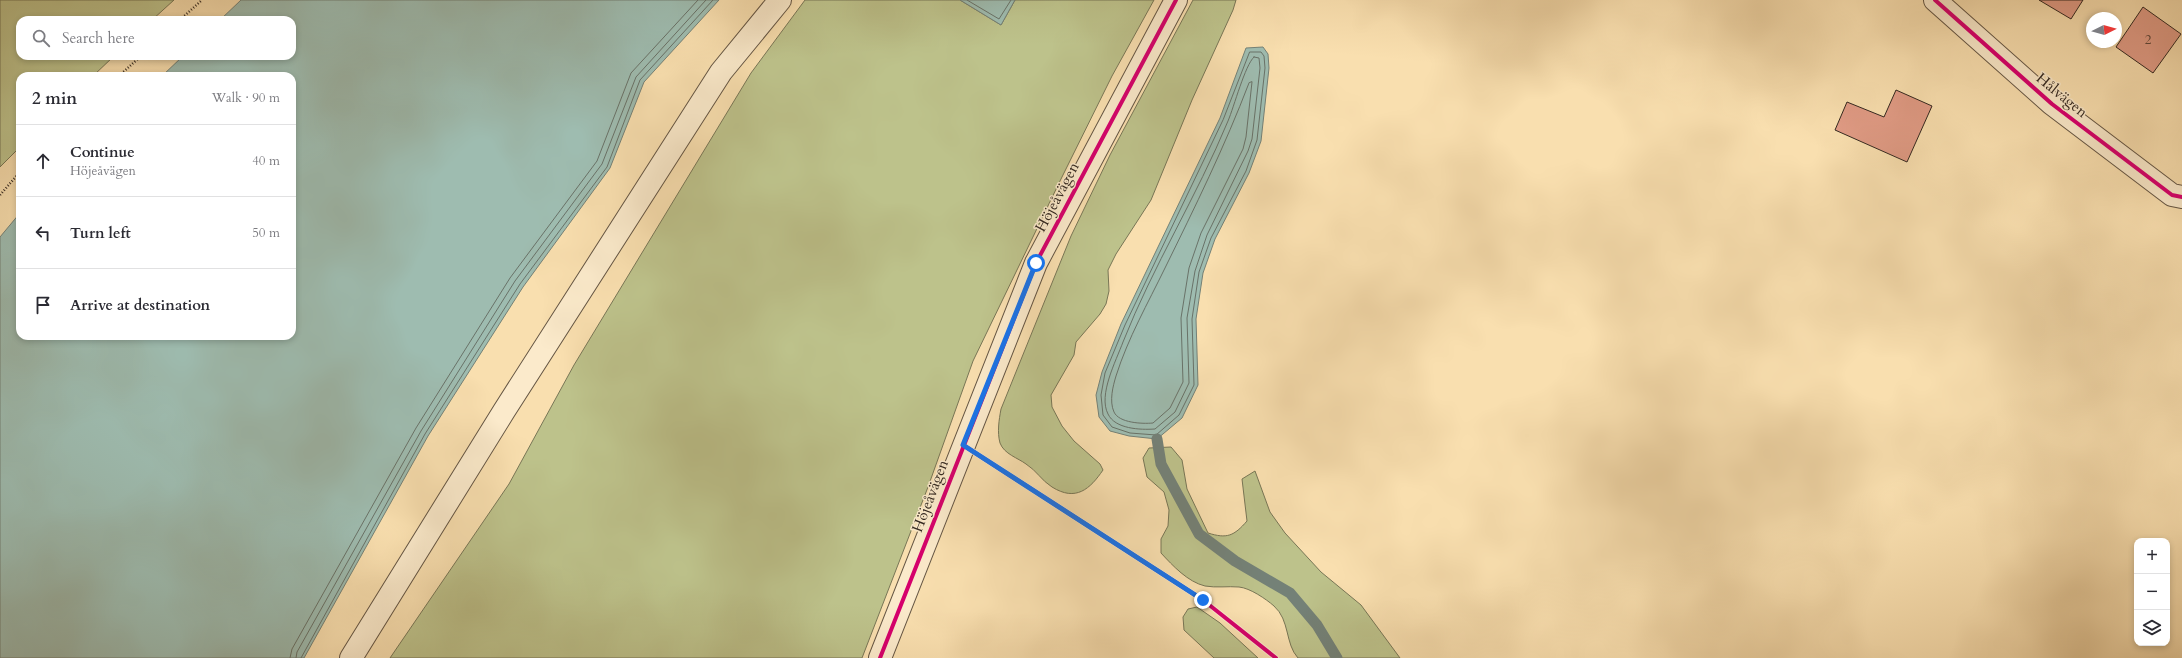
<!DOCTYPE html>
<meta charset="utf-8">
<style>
:root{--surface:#fff;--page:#f2f2f3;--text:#2b2b33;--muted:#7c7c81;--line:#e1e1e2}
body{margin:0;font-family:Cardo,serif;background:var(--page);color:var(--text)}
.controls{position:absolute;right:12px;bottom:12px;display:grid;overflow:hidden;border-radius:8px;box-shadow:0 2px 6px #0003}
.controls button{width:36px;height:36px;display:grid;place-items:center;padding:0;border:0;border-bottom:1px solid var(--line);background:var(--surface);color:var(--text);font:20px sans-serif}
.compass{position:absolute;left:2086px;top:12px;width:36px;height:36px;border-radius:50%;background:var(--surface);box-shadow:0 2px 6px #0003;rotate:85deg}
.stop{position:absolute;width:12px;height:12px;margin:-9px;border:3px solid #1a73e8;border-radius:50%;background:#fff}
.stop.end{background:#1a73e8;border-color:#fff;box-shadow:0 1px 4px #0008}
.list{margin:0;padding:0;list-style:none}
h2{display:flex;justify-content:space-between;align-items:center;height:52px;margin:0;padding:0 16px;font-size:17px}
h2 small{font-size:13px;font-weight:400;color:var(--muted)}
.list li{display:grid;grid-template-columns:26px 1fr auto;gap:12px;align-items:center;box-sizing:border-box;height:72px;padding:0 16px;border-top:1px solid var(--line)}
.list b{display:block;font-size:15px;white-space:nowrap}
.list p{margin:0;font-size:13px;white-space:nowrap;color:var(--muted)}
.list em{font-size:13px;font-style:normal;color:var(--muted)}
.icon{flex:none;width:22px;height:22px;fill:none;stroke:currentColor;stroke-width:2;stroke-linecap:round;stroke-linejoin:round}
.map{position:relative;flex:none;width:2182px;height:658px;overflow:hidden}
.search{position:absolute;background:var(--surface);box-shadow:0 2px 6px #0003;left:16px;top:16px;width:280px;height:44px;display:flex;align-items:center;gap:10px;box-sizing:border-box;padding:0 14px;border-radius:12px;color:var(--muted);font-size:15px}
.panel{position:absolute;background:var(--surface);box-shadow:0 2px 6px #0003;left:16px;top:72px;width:280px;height:268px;border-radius:12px}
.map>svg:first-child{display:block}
</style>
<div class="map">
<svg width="2182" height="658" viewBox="0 0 2182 658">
<rect width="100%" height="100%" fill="#f9dfaf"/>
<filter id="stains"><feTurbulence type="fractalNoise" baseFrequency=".005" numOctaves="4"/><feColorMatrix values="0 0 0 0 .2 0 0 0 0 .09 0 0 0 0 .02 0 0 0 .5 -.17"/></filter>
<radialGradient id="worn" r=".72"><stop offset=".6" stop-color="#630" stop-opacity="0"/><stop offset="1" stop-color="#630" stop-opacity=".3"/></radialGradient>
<path fill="#bdc28b" stroke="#787656" d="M0,0H174L152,20H20V56H114L93,76H20V147L0,167Z
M805,0H960L1001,25L1015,0H1154L1112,76L1060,181L973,361L928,487L862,658H390L509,484L574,365L751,73Z
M1193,0H1236L1233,10L1192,100L1151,200L1116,254L1108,270L1109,291L1106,304L1100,314L1076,342L1074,355L1051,395L1052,407L1062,426L1074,441L1100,464L1103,470C1090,489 1076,502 1052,487C1042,481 1036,470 1026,464C1018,458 1004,454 1000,443C997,432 999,420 1001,409L1071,236L1110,155Z
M1171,447L1182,460L1187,489L1208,533C1227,539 1234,536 1247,521L1242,479L1255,471L1270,512L1285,533L1321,572L1361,605L1400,658H1298C1285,644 1290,620 1274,606C1266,599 1250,588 1239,587C1228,586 1216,588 1205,586C1188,582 1173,566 1161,553V539L1168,526L1169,510L1164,492L1147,477L1143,458L1149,448Z
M1197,607L1220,623L1258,658H1214L1184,630L1183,617L1188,609Z"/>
<path fill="#9ebcb0" stroke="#748177" d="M241,0H719L644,82L610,168L523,287L428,436L304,658H0V237L20,213V336H292V76H162L183,56H292V20H220Z
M960,0H1015L1001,25Z
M1263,47L1268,54L1269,68L1261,141L1249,173L1215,239L1203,273L1196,319L1198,385L1182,418L1157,439L1129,436L1110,431L1099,417L1096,395L1102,372L1121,324L1220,118L1246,48Z"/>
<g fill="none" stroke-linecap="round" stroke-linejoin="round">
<path stroke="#697268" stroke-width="1" d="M967,0L999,19L1011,0
M1250,52H1261L1264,56L1265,68L1257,140L1246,171L1211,238L1199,272L1192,319L1194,385L1179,415L1156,435L1130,433L1112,427L1103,415L1101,395L1105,373L1125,325L1223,120Z
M1254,57L1259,58L1260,68L1252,139L1248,151L1207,235L1195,271L1187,318L1189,383L1175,412L1155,429C1140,430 1115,429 1108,414C1098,395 1116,361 1123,342C1153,266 1197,196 1228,121C1234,107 1245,65 1254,57Z
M1252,82L1246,137L1243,149L1201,233L1189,268L1181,318L1183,382L1170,408L1153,423C1142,424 1119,423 1114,412C1109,401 1113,386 1116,376C1128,338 1148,303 1165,268C1195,207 1225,146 1249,83Z
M290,658L292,649L416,428L510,278L597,161L631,73L698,0
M296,658L297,652L421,431L515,281L602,164L636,77L706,0
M301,658L425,434L520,284L607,167L640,80L713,0"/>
<path stroke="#748177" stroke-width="11" d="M1157,439L1161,464L1199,534L1235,561L1290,593L1317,625L1337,658"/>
</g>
<path fill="#e19c86" stroke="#342921" d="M2039,0H2083L2071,19Z
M2143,7L2181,34L2153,73L2116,47Z
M1896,90L1932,106L1907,162L1835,130L1847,102L1884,117Z"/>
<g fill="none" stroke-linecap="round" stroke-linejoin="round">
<g stroke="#655644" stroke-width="24">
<path id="minor" d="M1935,0L2052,104L2172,195L2182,197
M351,658L504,411L721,72L780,0
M880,658L1036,263L1176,0"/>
</g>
<path stroke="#342921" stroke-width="2.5" stroke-dasharray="1 2" stroke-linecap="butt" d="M180,20L202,0
M119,76L141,56
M0,195L20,172"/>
<use href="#minor" stroke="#fbeacb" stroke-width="22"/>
<g stroke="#fbeacb" stroke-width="6">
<path id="cycleway" d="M1935,0L2052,104L2172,195L2182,197
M963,445L1203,600L1276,658
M880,658L1036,263L1176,0"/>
</g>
<use href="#cycleway" stroke="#d6006c" stroke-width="4"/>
</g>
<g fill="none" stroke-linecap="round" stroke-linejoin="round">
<path stroke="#1a73e8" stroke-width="5" d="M1036,263L963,445L1203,600"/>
</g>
<g text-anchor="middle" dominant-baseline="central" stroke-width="3" stroke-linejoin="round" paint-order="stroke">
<g font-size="13" fill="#5f463a">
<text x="2148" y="40">2</text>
</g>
<g font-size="15" fill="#342921" stroke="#fbeacb">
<text transform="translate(2062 95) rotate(39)">Hålvägen</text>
<text transform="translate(1057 197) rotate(-62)">Höjeåvägen</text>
<text transform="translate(930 496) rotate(-69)">Höjeåvägen</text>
</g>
</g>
<rect width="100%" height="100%" filter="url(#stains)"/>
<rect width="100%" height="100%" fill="url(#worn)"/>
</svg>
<div class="controls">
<button>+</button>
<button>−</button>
<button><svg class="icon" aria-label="layers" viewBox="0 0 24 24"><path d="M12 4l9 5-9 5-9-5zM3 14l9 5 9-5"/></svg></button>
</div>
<svg class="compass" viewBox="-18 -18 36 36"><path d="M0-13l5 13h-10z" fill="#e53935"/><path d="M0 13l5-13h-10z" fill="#7c7c81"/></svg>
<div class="stop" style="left:1036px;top:263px"></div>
<div class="stop end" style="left:1203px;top:600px"></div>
<div class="search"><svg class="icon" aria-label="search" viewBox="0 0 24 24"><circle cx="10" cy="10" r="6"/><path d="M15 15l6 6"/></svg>Search here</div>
<section class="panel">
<h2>2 min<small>Walk · 90 m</small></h2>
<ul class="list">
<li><svg class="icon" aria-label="ahead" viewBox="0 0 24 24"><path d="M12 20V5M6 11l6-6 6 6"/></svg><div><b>Continue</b><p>Höjeåvägen</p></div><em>40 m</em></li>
<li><svg class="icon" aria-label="left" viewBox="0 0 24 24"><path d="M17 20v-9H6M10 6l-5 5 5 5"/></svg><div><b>Turn left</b></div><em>50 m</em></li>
<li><svg class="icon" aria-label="arrive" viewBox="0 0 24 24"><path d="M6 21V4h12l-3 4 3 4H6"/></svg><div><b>Arrive at destination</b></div></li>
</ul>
</section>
</div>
